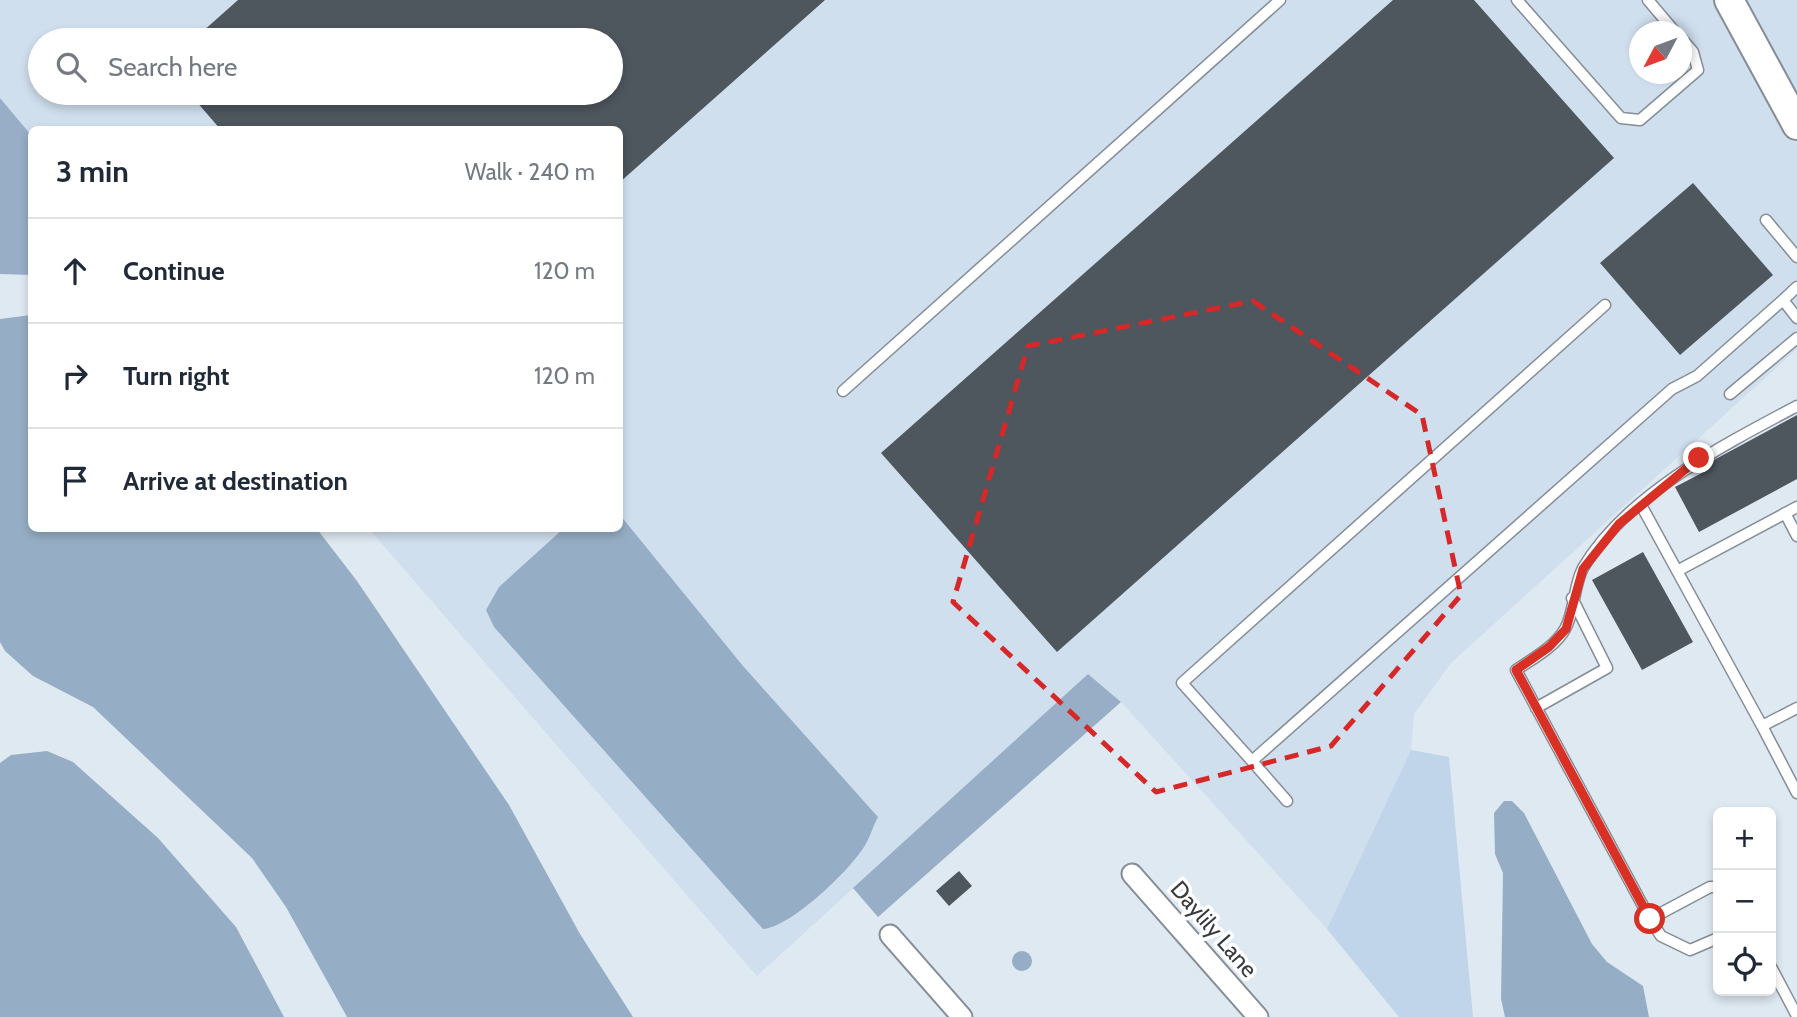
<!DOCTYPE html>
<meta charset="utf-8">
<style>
:root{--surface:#fff;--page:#f6f6f7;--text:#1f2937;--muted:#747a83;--line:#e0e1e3}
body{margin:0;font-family:Cabin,sans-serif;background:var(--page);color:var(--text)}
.controls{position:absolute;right:21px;bottom:21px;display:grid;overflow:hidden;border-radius:10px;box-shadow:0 4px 10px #0003}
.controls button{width:63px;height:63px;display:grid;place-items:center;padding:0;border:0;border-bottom:2px solid var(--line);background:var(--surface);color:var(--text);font:35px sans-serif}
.compass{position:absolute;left:1629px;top:21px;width:63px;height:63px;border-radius:50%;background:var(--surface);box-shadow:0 4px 10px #0003;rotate:229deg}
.stop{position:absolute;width:21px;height:21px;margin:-16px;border:5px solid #d93025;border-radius:50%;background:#fff}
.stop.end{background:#d93025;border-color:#fff;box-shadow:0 2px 7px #0008}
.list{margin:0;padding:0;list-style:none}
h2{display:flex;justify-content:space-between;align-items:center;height:91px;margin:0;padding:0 28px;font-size:30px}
h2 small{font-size:23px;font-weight:400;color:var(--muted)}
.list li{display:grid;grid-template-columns:46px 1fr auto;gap:21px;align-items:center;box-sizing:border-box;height:105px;padding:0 28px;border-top:2px solid var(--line)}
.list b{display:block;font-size:26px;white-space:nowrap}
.list em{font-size:23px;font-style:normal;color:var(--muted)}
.icon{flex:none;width:38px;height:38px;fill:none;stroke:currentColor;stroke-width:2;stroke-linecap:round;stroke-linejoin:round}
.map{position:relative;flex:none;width:1797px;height:1017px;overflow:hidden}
.search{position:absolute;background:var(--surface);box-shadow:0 4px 10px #0003;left:28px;top:28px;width:595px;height:77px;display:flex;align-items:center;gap:18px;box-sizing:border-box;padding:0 24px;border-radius:38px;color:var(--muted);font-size:26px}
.panel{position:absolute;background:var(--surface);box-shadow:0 4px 10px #0003;left:28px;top:126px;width:595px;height:406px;border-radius:10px}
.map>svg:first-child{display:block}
</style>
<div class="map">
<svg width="1797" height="1017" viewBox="0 0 1797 1017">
<rect width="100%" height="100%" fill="#dfe9f2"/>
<path fill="#d0dfee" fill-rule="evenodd" d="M0,0H1720L1797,144V349L1451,663L1414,714L1411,750L1327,929L1121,702L1088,674L757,976L369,529L620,528V130H32L31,135L0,98ZM1640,32H1682V74H1640ZM40,40H611V93H40Z
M1741,0H1797V105Z"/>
<path fill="#c0d5ea" d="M1411,750L1449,757L1473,1017H1399L1327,929Z"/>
<path fill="#97aec6" d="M0,98L31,135V275L0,274Z
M1088,674L1121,702L878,917L853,888Z"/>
<path fill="#96aec5" d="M31,315L32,528L317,529L357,581L509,805L580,934L633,1017H347L286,907L252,858L93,707L33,676L5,651L0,642V319Z
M620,515L743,666L878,817C873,826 870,838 864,847C849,871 791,927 763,929L494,627L486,610L499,587L563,529L620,528Z
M47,751L73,762L158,838L236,927L284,1017H0V763L11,755Z
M1504,801H1512L1524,813L1592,944L1607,962L1643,986L1649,1017H1505L1501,999L1503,873L1495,854L1494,813Z
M1012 961a10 10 0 1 1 20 0a10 10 0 1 1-20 0Z"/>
<path fill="#4e565e" d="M238,0H825L620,182V130H221L189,93H611V40H193Z
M1393,0H1474L1614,158L1057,652L881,453Z
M1693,183L1773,275L1680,355L1600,263Z
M1797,415V479L1699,532L1675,487L1702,473L1699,468Z
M1643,552L1693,642L1642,670L1592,580Z
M959,871L972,886L949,906L936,891Z"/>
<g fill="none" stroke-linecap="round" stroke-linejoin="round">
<g stroke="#858d96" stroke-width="13">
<path id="lane" d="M1517,0L1621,118L1640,120L1698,70L1693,52L1682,39
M1648,0L1675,32
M1766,220L1797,257
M1797,287L1783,300L1797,318
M1605,305L1182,683L1252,761L1672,389L1697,376L1783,300
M843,391L1280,0
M1730,394L1797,338
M1641,505L1762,726
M1785,513L1797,536
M1677,571L1797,507
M1536,708L1607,668L1572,598
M1797,708L1762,726L1797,793
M1252,761L1287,801
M1718,887H1710L1650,919L1516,670C1532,659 1555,647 1565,629C1575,612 1573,587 1583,568C1626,495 1725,444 1797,406
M1650,919L1661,936L1690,950L1718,938
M1771,967L1797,1016"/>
</g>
<g stroke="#858d96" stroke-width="23">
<path id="street" d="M1132,874L1258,1017
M890,935L962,1017"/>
</g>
<g stroke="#858d96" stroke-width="32">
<path id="secondary" d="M1729,0L1797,125"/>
</g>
<use href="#lane" stroke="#fff" stroke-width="10"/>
<use href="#street" stroke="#fff" stroke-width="19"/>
<use href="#secondary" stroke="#fff" stroke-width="28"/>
</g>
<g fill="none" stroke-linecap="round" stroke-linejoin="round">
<path stroke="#d93025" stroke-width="9" d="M1650,919L1516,670L1549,647L1566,629L1583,569L1619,524L1699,458"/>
</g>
<path fill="none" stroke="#d62828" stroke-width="5" stroke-dasharray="14 9" stroke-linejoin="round" d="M1253,301L1422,415L1461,595L1331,746L1156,792L953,602L1028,346Z"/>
<g text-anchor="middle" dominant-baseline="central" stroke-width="7" stroke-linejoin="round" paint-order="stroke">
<g font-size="23" fill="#373b3e" stroke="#fff">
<text transform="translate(1214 929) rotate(49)">Daylily Lane</text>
</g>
</g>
</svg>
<div class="controls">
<button>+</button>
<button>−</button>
<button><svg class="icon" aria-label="locate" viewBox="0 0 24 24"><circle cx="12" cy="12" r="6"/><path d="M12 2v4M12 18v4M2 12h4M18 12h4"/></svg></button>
</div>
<svg class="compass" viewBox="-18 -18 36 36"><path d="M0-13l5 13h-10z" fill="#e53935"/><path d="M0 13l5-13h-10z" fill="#747a83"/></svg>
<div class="stop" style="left:1650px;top:919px"></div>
<div class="stop end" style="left:1699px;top:458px"></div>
<div class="search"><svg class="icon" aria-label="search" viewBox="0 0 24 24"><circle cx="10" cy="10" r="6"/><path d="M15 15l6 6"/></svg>Search here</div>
<section class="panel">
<h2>3 min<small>Walk · 240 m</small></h2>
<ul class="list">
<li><svg class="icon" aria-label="ahead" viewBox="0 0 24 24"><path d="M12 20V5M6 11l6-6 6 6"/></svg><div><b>Continue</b></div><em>120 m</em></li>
<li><svg class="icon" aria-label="right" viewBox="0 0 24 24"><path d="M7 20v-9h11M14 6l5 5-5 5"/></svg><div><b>Turn right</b></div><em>120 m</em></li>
<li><svg class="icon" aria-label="arrive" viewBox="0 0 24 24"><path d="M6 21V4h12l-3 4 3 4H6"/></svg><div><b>Arrive at destination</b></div></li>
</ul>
</section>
</div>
